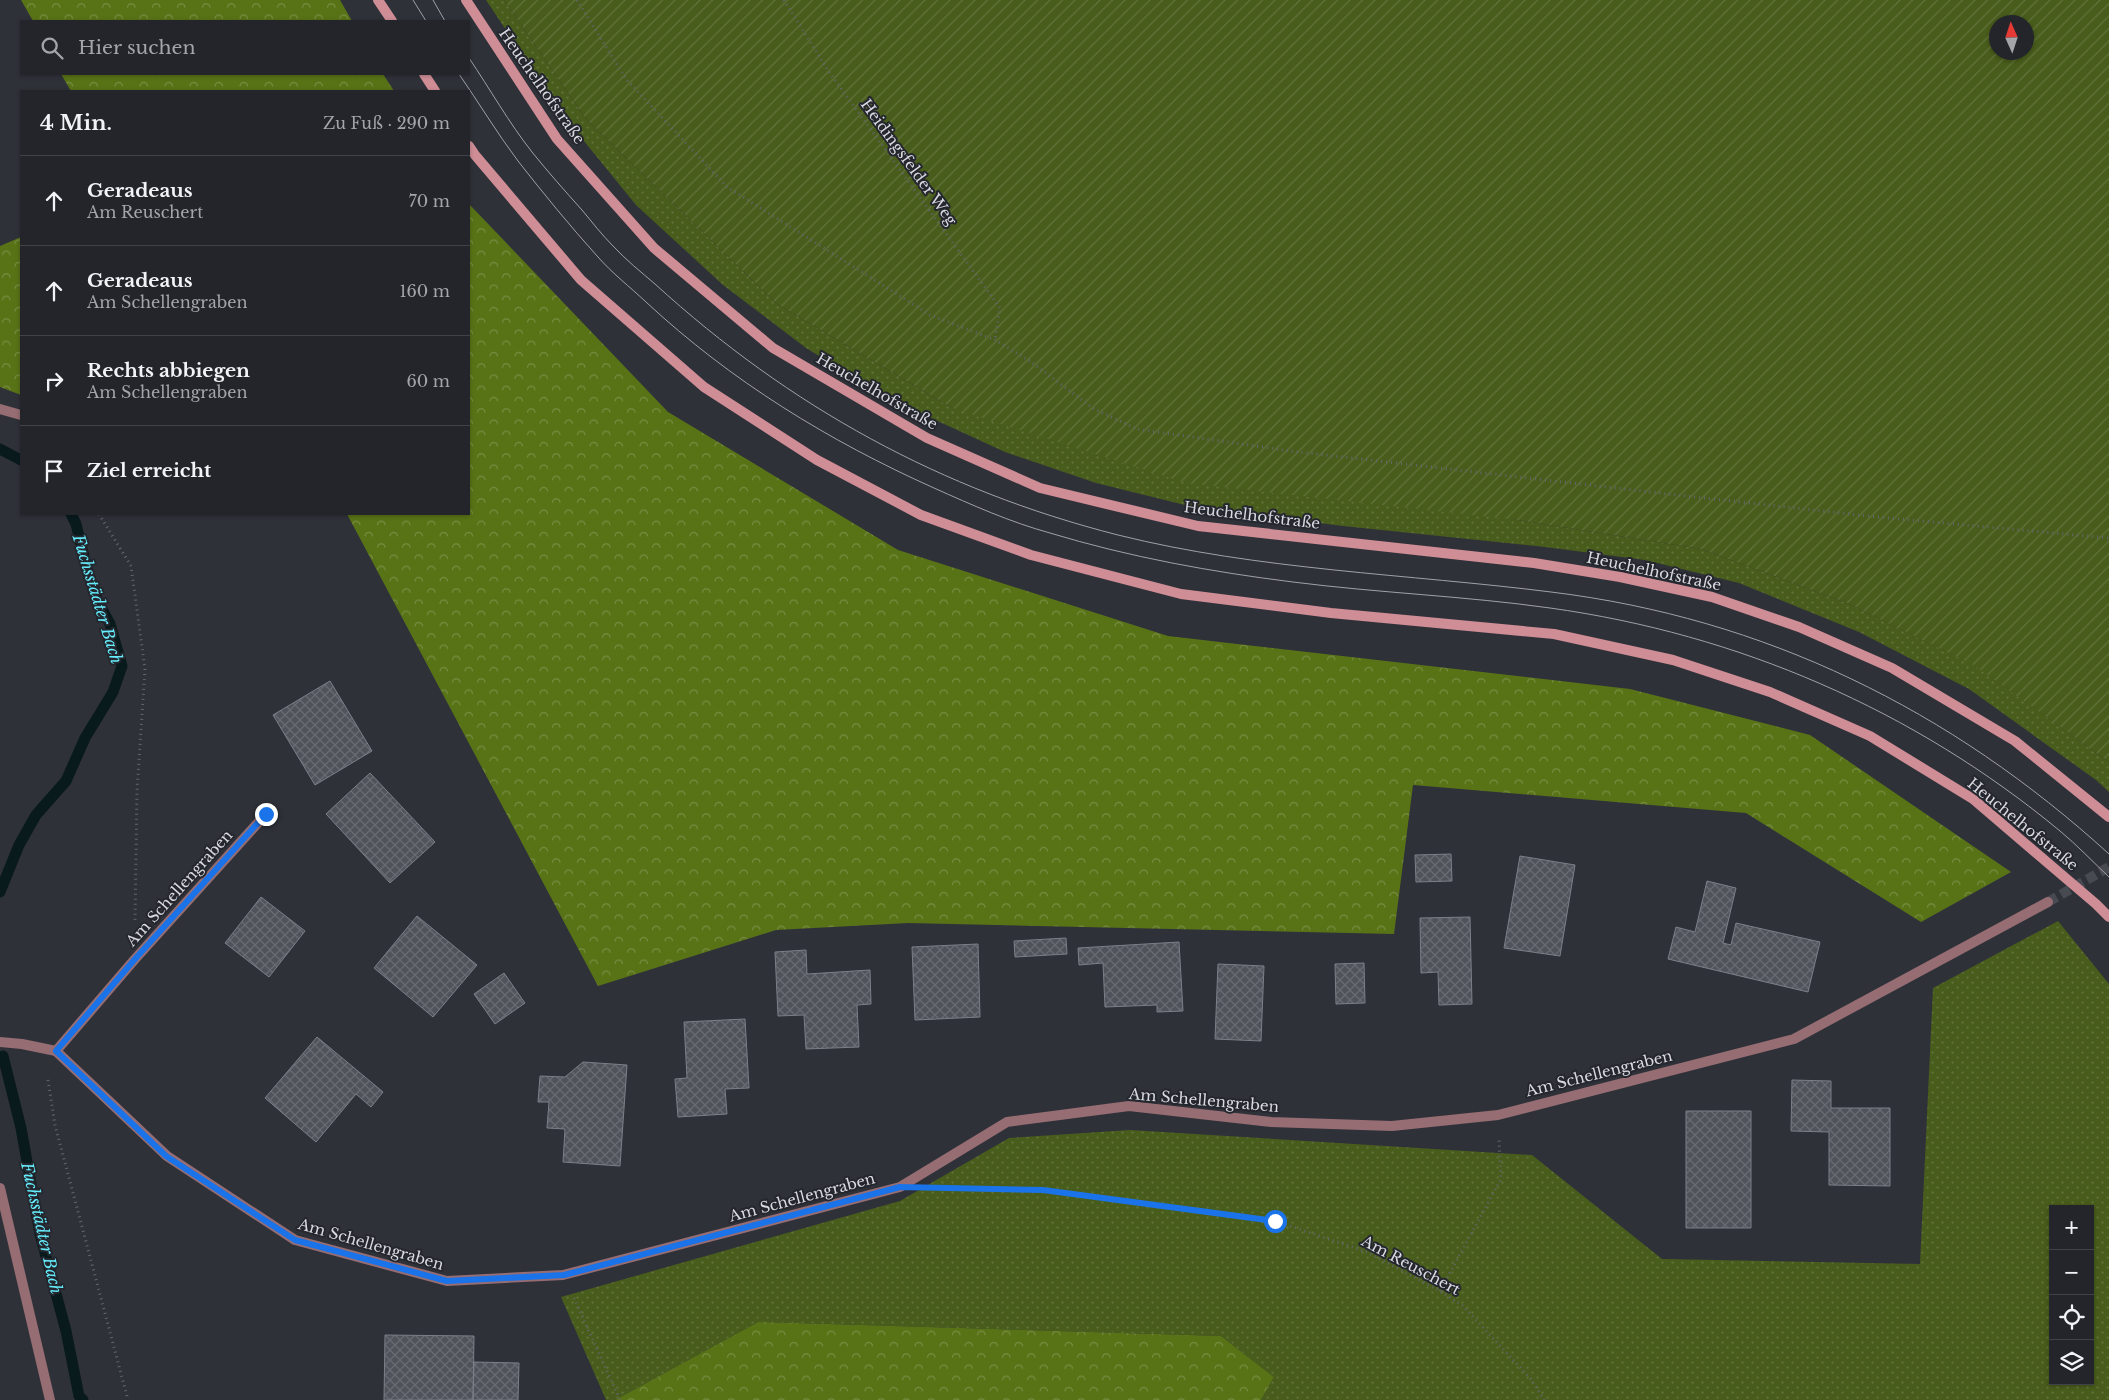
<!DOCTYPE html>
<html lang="de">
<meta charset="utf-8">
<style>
:root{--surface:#23252b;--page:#2f3137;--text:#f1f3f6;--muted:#a3a5a9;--line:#404247}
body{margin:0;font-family:"Libre Baskerville",serif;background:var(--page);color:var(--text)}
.controls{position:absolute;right:15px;bottom:15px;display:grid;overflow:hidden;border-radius:0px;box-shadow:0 1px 4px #0004}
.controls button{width:45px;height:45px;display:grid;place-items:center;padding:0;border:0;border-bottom:1px solid var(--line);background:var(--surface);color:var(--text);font:25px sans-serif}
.compass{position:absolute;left:1989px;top:15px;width:45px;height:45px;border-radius:50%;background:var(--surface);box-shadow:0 1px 4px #0004;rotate:357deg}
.stop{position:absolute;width:15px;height:15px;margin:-11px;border:4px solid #1a73e8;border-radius:50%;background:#fff}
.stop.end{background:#1a73e8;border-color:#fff;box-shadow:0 1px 5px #0008}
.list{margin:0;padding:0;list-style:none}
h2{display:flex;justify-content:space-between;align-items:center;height:65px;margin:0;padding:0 20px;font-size:21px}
h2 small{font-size:16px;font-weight:400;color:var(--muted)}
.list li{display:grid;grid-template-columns:32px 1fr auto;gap:15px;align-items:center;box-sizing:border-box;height:90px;padding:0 20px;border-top:1px solid var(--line)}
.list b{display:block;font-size:19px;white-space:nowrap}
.list p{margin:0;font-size:16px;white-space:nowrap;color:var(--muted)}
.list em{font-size:16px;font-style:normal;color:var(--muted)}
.icon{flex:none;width:28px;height:28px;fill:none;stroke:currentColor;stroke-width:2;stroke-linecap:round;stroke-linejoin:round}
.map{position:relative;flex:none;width:2109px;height:1400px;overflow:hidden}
.search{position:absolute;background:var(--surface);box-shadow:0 1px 4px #0004;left:20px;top:20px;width:450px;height:55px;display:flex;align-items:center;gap:12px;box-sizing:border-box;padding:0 18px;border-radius:0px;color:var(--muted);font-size:19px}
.panel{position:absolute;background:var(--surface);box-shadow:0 1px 4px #0004;left:20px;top:90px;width:450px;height:425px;border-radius:0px}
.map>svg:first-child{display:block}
</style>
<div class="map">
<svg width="2109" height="1400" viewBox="0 0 2109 1400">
<defs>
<pattern id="grass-dots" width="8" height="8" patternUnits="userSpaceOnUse" patternTransform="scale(1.25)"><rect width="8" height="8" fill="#485c1b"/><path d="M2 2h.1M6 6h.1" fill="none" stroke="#62733c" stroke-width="1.8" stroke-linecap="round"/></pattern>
<pattern id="forest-crowns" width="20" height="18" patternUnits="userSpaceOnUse" patternTransform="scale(1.25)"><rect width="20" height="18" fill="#587316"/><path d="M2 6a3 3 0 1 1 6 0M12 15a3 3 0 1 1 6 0" fill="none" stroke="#778d43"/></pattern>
<pattern id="garden-furrows" width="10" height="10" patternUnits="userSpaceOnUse" patternTransform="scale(1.25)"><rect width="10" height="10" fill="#485c1b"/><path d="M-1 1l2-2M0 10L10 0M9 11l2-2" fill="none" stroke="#62733c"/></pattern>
<pattern id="building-cross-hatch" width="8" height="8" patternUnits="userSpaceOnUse" patternTransform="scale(1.25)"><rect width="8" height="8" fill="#51535b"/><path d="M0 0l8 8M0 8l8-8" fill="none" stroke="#696b72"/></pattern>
</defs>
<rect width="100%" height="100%" fill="#2f3139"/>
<path fill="url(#grass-dots)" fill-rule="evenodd" d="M486,0H504L586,119L777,304L952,408L1517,520L1701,549L1847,603L1976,666L2109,762V792L2096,780L1969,689L1859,632L1739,583L1645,560L1545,547L1343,526L1193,507L1096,483L1005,452L892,400L806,348L723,285L636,205L562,114Z
M2058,921L2109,984V1400H1261L1274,1377L1221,1336L758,1322L615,1400H606L561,1297L900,1201L1009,1138L1130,1130L1532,1155L1662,1259L1920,1264L1933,988ZM2053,1209H2090V1381H2053Z"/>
<path fill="url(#forest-crowns)" d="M21,0H340L352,21H33Z
M61,74H383L394,91H71Z
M469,204L668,412L898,550L1168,636L1630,689L1810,735L2011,872L1921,922L1746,813L1413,785L1394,934L908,923L776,930L598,986L347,514H469Z
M21,237V395L0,387V246Z
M758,1322L1221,1336L1274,1377L1261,1400H615Z"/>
<path fill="url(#garden-furrows)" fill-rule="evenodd" d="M504,0H2109V762L1975,666L1847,603L1701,549L1517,520L1186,483L952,408L777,304L586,119ZM1996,22H2026V52H1996Z"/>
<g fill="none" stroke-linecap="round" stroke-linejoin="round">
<path stroke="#091a1c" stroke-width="11" d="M0,449L21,460
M0,892L19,845L36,815L66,781L85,738L113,692L122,666L110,624L98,602L88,573L76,524L71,514
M3,1056L21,1128L40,1234L66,1331L79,1396L83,1400"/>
</g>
<path fill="url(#building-cross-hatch)" stroke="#7c7f88" d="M330,681L372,751L315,785L273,715Z
M370,773L435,842L390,883L326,814Z
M1451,854L1452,881L1416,882L1415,855Z
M1520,856L1575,865L1560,956L1504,948Z
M1707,881L1736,888L1723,943L1731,945L1736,923L1820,942L1808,992L1668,959L1676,927L1695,932Z
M261,897L305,931L269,977L225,943Z
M417,916L477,965L433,1017L374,968Z
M1470,917L1472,1004L1439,1005L1438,972L1421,973L1420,918Z
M1066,938L1067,954L1015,957L1014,941Z
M1179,942L1183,1011L1157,1012V1005L1105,1007L1103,963L1079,965L1078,948Z
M978,944L980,1017L915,1020L912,947Z
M806,950L807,974L870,970L871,1004L857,1005L859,1047L806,1049L804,1015L778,1016L775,952Z
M1364,963L1365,1003L1336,1004L1335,964Z
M1218,964L1264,966L1261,1041L1215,1039Z
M504,973L525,1003L495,1024L474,994Z
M745,1019L749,1088L725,1089L727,1114L678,1117L675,1079L687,1078L684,1022Z
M317,1037L383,1092L371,1107L356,1094L316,1142L265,1098Z
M583,1062L627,1065L620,1166L563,1162L565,1129L547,1128L549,1102H538L540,1076L565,1077Z
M1792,1080L1831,1081V1108H1890V1186L1829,1185V1132L1791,1131Z
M1686,1111H1751V1228H1686Z
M385,1335L474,1336L473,1400H384Z
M474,1362L519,1363L518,1400H473Z"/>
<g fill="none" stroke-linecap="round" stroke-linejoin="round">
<path stroke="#484a52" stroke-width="10" stroke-dasharray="10 5" stroke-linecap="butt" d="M2048,902L2109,867"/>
<path stroke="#64666d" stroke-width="3" stroke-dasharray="1 4" stroke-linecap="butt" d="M577,0L626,79L727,187L930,315L995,340L1030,361L1094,409L1137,429L1290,451L1686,496L1877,517L2109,538
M784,0L827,69L1000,308L995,340
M99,514L131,566L145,669L137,791L135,920
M48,1080L55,1125L128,1400
M948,1188L1043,1191L1275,1221L1367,1252L1440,1291L1463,1306L1531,1379L1544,1400
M1440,1291L1501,1179L1499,1139
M574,1298L620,1400"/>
<path stroke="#966d72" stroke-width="10" d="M0,409L21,415
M56,1051L135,959L266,814"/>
<path stroke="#966d72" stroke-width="10" d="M0,1042L22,1044L56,1051L167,1156L295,1240L447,1281L563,1275L900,1187L1007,1122L1129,1106L1271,1122L1392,1126L1498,1115L1794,1039L2048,902"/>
<path stroke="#966d72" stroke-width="10" d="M0,1188L50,1400"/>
<path stroke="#cf8d96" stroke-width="10" d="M378,0L392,21
M466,0L557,139L654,248L773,348L927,438L1040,488L1198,526L1534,563L1620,577L1712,597L1799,627L1892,668L2015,741L2109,817
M424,74L435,91
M469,146L475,155L581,280L704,387L817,460L921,515L1031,555L1181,594L1331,613L1554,634L1673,660L1770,692L1870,736L1973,799L2096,904L2109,917"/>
<path stroke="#a0a1a8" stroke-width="1" d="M413,0L426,21
M433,0L445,21
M469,58C490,89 509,123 532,152C548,172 565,191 582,210C592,222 602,235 613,246C626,260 641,272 655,284C790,407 941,490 1118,535C1258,570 1408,574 1551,592C1765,618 1951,710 2109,854
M459,74C479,103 497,133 518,161C543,193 570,226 598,257C612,273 630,287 646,302C731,381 829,441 934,488C972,505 1010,522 1050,533C1129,557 1212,572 1293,582C1379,593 1465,596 1550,608C1738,634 1914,710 2060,831C2077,845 2093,862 2109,877"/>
</g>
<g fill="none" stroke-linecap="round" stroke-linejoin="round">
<path stroke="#1a73e8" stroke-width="6" d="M266,814L135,959L56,1051L166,1156L295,1240L447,1281L564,1275L900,1187L1043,1190L1275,1221"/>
</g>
<g text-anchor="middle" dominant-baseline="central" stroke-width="4" stroke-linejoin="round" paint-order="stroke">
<g font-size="15" fill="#d9dae0" stroke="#25272f">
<text transform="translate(542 86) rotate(55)">Heuchelhofstraße</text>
<text transform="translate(909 162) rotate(54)">Heidingsfelder Weg</text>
<text transform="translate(877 391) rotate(30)">Heuchelhofstraße</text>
<text transform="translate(1252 515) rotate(7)">Heuchelhofstraße</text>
<text transform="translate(1654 571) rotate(12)">Heuchelhofstraße</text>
<text transform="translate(2023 824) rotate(39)">Heuchelhofstraße</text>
<text transform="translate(179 888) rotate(-48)">Am Schellengraben</text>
<text transform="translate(1599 1073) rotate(-14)">Am Schellengraben</text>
<text transform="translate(1204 1100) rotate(5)">Am Schellengraben</text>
<text transform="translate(802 1197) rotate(-15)">Am Schellengraben</text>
<text transform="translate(371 1244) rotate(16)">Am Schellengraben</text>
<text transform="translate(1411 1265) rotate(28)">Am Reuschert</text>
</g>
<g font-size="16" font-style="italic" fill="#64edfc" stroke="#25272f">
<text transform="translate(98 599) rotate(73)">Fuchsstädter Bach</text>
<text transform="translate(42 1228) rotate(77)">Fuchsstädter Bach</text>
</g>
</g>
</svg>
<div class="controls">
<button>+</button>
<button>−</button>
<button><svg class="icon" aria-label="locate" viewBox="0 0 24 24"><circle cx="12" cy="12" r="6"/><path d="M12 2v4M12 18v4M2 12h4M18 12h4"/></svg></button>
<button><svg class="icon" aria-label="layers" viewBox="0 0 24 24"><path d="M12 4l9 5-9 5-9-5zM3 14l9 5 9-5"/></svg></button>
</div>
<svg class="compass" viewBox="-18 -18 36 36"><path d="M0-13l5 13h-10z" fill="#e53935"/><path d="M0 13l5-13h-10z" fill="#a3a5a9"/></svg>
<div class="stop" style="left:1275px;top:1221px"></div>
<div class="stop end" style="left:266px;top:814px"></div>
<div class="search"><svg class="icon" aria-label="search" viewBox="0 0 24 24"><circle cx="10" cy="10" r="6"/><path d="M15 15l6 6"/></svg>Hier suchen</div>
<section class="panel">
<h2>4 Min.<small>Zu Fuß · 290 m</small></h2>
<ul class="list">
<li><svg class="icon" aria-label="ahead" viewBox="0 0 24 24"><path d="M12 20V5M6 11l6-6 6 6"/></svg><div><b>Geradeaus</b><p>Am Reuschert</p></div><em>70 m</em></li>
<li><svg class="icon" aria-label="ahead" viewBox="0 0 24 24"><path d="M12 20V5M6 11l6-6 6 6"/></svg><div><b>Geradeaus</b><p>Am Schellengraben</p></div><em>160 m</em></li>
<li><svg class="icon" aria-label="right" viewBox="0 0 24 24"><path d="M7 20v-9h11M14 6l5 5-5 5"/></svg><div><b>Rechts abbiegen</b><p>Am Schellengraben</p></div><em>60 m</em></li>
<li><svg class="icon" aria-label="arrive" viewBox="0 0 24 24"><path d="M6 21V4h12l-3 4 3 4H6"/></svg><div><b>Ziel erreicht</b></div></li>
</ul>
</section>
</div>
